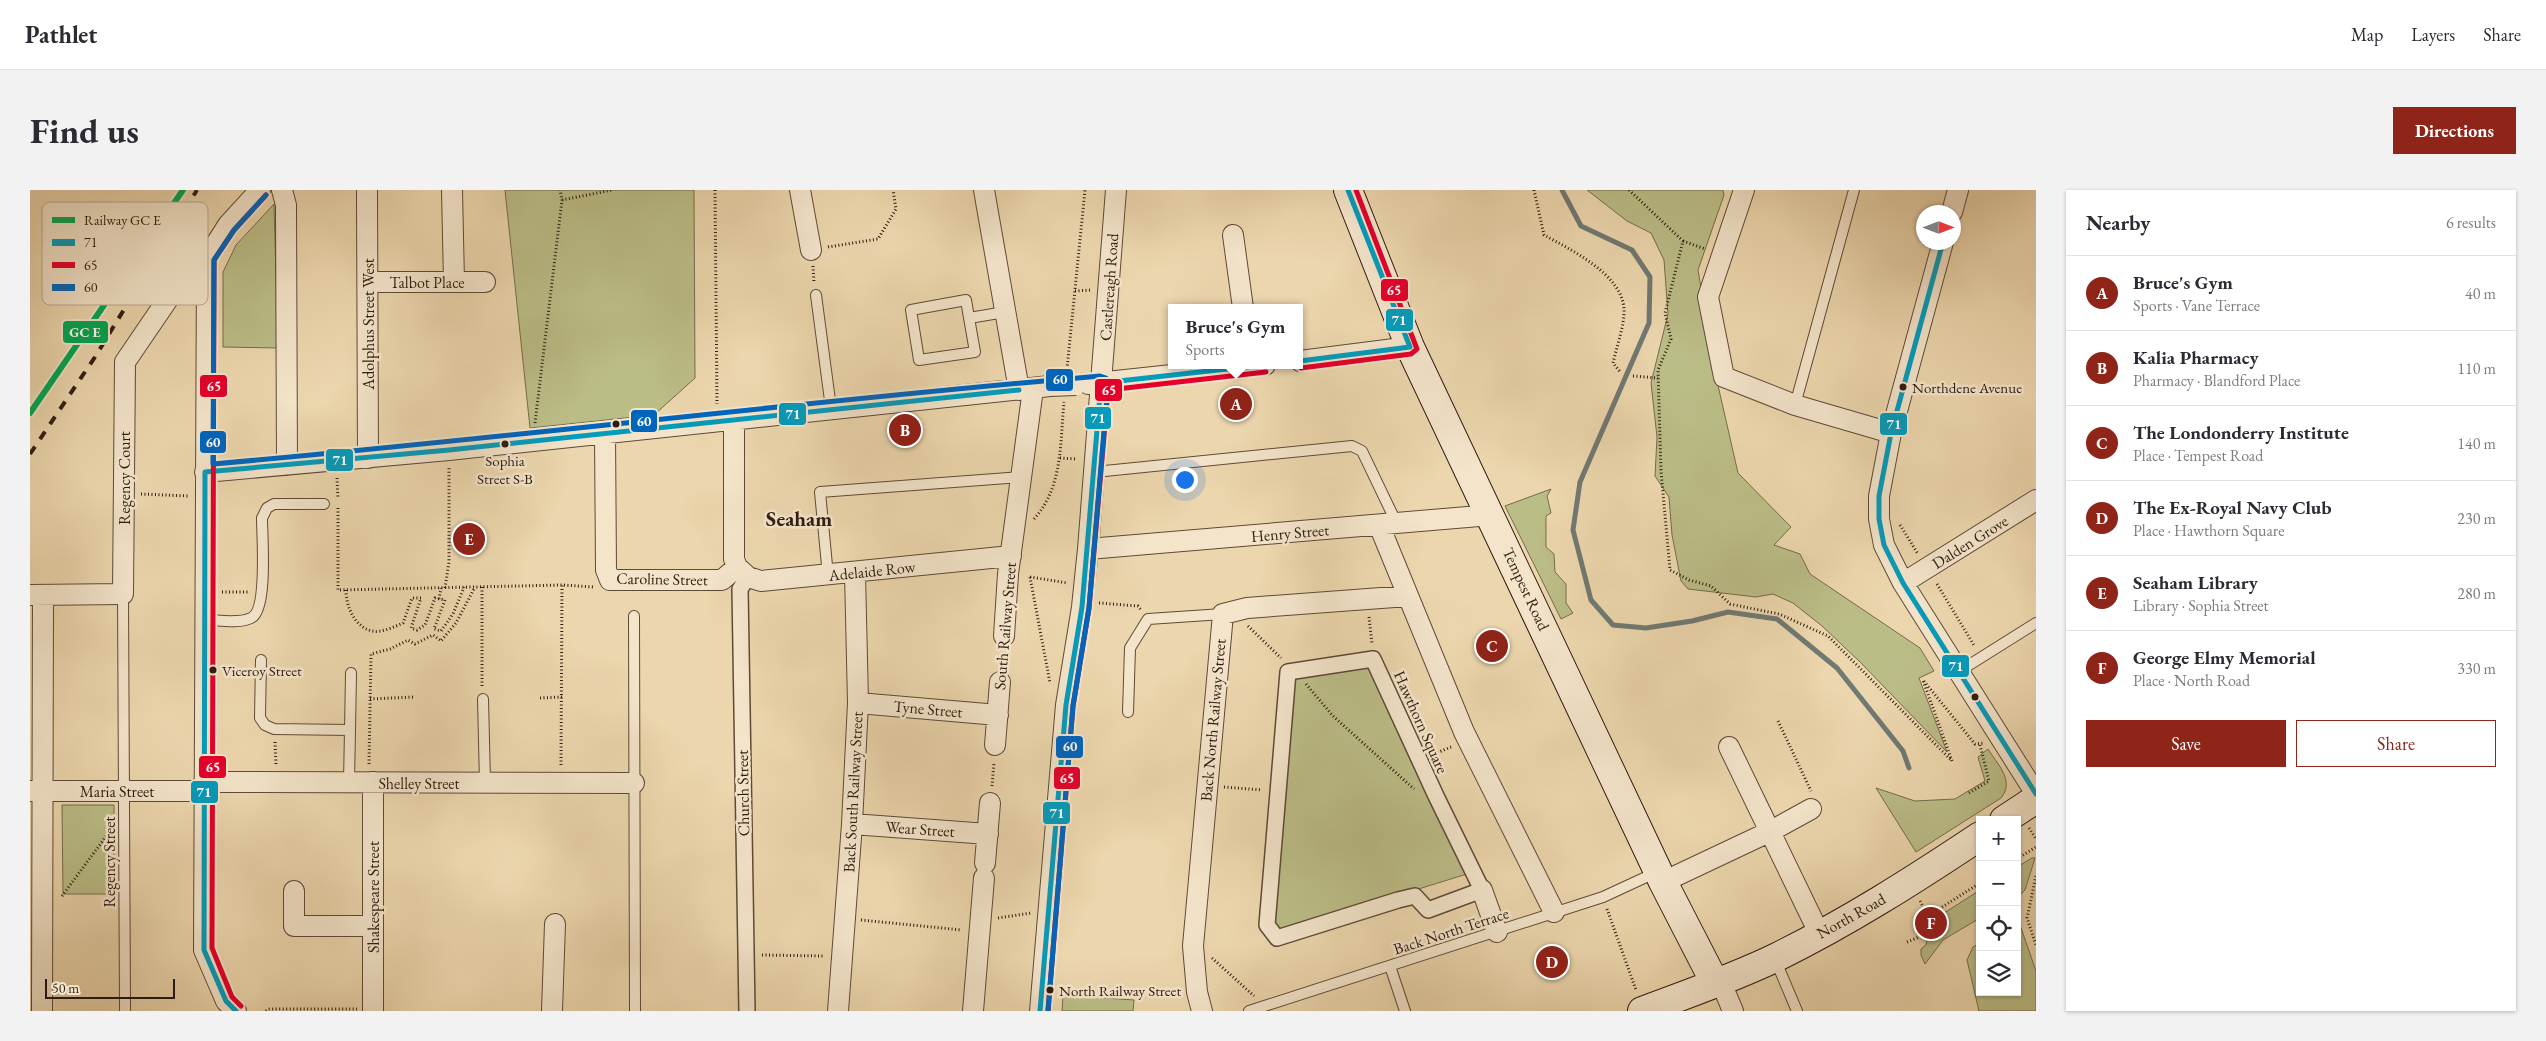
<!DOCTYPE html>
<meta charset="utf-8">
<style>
:root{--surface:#fff;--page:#f2f2f3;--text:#2b2b33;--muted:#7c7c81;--line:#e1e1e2;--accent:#8f2418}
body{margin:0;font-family:"EB Garamond",serif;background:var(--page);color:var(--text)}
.controls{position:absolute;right:15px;bottom:15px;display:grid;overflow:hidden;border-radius:0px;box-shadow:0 1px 4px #0004}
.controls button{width:45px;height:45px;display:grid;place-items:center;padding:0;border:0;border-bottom:1px solid var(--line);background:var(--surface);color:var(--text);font:25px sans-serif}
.compass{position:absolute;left:1886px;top:15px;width:45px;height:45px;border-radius:50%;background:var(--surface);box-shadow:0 1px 4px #0004;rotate:90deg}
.scale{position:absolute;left:15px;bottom:12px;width:130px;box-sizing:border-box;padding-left:5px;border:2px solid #2f1c11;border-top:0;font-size:14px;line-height:18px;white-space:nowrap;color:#2f1c11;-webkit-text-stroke:4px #f3e4ca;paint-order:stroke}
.you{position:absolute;left:1154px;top:289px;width:18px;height:18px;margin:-12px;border:4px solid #fff;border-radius:50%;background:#1a73e8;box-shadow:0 0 0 8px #1a73e833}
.badge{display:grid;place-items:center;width:32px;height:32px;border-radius:50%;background:var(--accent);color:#fff;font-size:16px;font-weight:700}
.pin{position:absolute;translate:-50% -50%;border:2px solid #fff;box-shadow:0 1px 5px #0006}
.popup{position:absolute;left:1138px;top:114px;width:135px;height:65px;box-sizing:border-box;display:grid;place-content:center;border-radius:0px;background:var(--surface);filter:drop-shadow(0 1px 4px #0005);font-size:16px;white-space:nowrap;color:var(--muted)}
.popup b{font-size:19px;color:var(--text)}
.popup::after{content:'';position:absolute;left:50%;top:100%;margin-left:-10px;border:10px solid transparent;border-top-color:var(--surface)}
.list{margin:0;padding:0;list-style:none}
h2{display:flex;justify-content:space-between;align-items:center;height:65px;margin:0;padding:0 20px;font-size:21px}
h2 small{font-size:16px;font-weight:400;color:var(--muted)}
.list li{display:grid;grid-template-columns:32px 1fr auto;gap:15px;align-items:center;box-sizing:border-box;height:75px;padding:0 20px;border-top:1px solid var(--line)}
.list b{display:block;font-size:19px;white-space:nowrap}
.list p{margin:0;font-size:16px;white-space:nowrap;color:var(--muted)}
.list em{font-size:16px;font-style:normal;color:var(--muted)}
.actions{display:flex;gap:10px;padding:15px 20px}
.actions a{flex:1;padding:11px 0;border:1px solid var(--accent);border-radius:0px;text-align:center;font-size:18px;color:var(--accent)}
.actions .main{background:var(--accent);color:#fff}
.icon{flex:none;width:28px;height:28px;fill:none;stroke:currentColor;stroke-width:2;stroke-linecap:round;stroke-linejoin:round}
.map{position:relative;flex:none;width:2006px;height:821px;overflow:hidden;border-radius:0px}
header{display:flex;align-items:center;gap:30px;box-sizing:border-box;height:70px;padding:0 25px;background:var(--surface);border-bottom:1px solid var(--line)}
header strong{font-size:24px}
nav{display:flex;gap:28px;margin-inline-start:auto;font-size:18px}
.intro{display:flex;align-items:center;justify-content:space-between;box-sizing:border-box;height:120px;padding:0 30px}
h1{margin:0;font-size:35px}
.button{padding:12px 22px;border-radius:0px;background:var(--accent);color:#fff;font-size:18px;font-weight:700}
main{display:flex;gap:30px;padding:0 30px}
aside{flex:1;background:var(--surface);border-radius:0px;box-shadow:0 1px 4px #0004}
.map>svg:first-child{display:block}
</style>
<header>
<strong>Pathlet</strong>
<nav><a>Map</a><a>Layers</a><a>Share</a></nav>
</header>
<div class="intro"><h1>Find us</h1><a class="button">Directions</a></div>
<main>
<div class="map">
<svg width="2006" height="821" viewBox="0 0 2006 821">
<rect width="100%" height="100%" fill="#ecd6ad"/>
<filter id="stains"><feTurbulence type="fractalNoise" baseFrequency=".004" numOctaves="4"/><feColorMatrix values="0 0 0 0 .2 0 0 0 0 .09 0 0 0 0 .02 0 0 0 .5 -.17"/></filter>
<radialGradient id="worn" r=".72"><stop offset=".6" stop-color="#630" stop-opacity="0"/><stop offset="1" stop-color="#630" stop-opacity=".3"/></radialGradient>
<path fill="#bbbd87" stroke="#756c4c" d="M475,0H664L665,188L624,225L500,238Z
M1557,0H1693L1694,5L1668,80L1687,191L1708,283L1761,337L1744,355L1770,364L1780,384L1890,458L1904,481L1889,488L1917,562L1830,472L1792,436L1763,413L1743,404L1726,407L1658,399L1651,391L1642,345L1639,307L1625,286L1627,247L1621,193L1638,124L1634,70L1621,43L1597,31Z
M244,14L248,158L193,157V82L206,55Z
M1521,299L1517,306L1521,323L1516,326V357L1524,364L1525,382L1536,394V413L1543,423L1531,429L1475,316Z
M1339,473L1437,684L1246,743L1239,735L1264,488Z
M1958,559C1968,575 1985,591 1971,608L1886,662L1846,598L1885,611L1925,609L1955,591L1948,567Z
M84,615V704H33L32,615Z
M2002,668H2005L1995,700L1987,708V677Z
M1950,700V728L1913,750L1895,774L1891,765V759L1896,755L1900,738L1905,736L1908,727Z
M1990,735L2006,781V821H1949L1937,770L1943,757L1950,753V802H1987V736Z
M1033,805L1104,810L1103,821H1032Z"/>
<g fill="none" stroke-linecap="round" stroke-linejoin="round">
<path stroke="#707972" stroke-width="5" d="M1532,0L1551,36L1602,60L1620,87L1619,133L1550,292L1543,340L1561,410L1583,435L1616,438L1662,431L1698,422L1747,429L1807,478L1873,561L1879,578"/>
<g stroke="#5e4a38" stroke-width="12">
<path id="service" d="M786,105L801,218
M939,128L936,110L881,120L889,170L945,162L939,128L975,122
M1765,215L1824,0
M1065,282L1322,256L1332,261L1367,334
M798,386L790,302L990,287
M93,404L95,821
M604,426L605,821
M175,430C188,430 209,434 221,428C238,421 232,346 232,328L237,318L244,314H294
M231,470L230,528L235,535L244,539L320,540L319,592
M1928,482L2006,433
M453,509L455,593
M1098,522L1100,458L1118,429L1193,424
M320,540L321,483
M1745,769L1767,821
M1360,776L1375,821
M1219,821L1573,707L1627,682"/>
</g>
<g stroke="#5e4a38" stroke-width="18">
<path id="pedestrian" d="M1343,469L1406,606L1452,700L1398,720L1385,706L1368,710L1247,748L1237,735L1258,482Z
M717,821L710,399L718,387"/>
</g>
<g stroke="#5e4a38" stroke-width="22">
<path id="minor" d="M252,0L256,15L257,275
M337,0L338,268
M422,0L424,92
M770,0L781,60
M954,0L989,200
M1714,0L1678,107L1694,187L1765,215L1861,243
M1922,22L1928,0
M1203,45L1213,118
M1913,52L1861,243L1849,306V329L1854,355L1873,393L2006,604
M177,68L174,760L196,811L206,821
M338,92H455
M1270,171L1380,157
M1058,194L1235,175
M704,229V369L707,377L718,387L731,391L981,366
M575,243L576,380L580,390H692L707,377
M175,282L419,260L1020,196
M1349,335L1434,542L1524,722
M1058,359L1461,325
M1873,393L2006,310
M0,405L93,404L95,172L155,84L177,68L198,35L230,0
M974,446L978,384L1003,199
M828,513L968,525
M965,555L970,492
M1699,557L1790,745
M174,592L604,593
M343,592V821
M0,601H174
M822,634L958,644
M955,673L960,613
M1633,692L1741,641L1781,619
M1452,700L1467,742
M264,701V736H343
M1690,790L1703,821
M12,821L13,405
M522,821L525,734
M808,821L822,634L828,513L825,383
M943,821L954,688
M1010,821L1036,515L1052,417L1058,359L1086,0
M1172,821L1167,802L1163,756L1193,424L1217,418L1378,406"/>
</g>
<g stroke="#2f1c11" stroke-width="30">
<path id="secondary" d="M1318,0L1380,157L1633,692L1685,793
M1974,630L2006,609
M1612,821C1657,804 1704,788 1747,767C1818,732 1884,690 1950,646"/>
</g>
<path stroke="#2f1c11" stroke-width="3" stroke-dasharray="1 2.5" stroke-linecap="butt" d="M685,0L687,214
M1504,0L1514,45C1541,60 1592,84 1594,119C1595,134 1586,159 1583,173L1591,183
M1599,0L1653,51L1635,123L1641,149L1628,180L1631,281L1640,380L1659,390L1681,396L1700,414L1749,424L1798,446L1922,571L1893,490L1945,554L1954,553
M532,10L582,0
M1653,51L1675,59
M798,57L848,49L866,19L863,0
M783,76L784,93
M1045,101L1062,100
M1037,179L1055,0
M1603,186L1628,188
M505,233L532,10L530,0
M1030,268L1047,269
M307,288L308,309
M111,304L158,306
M308,318V400L532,395L564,397
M1004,329C1033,297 1030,253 1034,212
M1870,335L1888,364
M1000,387L1020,493
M1000,387L1038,393
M1907,394L1945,457
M452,397V496
M415,398L419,372V278
M316,400C316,417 325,437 342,441C351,443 364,437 373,433L382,408H391L381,438L387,440L395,435L405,408L415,410L404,439L411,441L423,424L434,397
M192,402H218
M409,409L411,398
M1069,413L1108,416L1111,420
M1339,427L1342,454
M1218,436L1251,468
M1276,494L1303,526L1384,599
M510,508L532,507
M340,509L385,507
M1748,531L1781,601
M245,552L246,576
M1404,564L1421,557
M339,574L341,464L360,459L378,450L385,454L403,445L411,451L426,433L445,397
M531,575L532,395
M962,596L964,573
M1194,597L1232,600
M1939,603L1959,591L1950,555
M1999,638L2006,649
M1987,669L2006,657
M2006,686L1997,728L2006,755
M32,706L80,641
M1890,711L1898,726
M1577,719L1606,800
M968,728L1001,723
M831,730L932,740
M1877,752L1889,747L1898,726L1950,693
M732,765L795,766
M1182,768L1224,806
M236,821L238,819H327"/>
<use href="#service" stroke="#f3e4ca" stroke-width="10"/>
<use href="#pedestrian" stroke="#f3e4ca" stroke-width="15"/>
<use href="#minor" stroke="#f3e4ca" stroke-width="20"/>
<use href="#secondary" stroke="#f3e4ca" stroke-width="28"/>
<path stroke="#2f1c11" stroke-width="4" stroke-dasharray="9 9" stroke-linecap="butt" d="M0,264L65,167L167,0"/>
<g stroke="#5e4a38" stroke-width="22" stroke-linecap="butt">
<path id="minor-bridge" d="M1020,196L1046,195"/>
</g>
<use href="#minor-bridge" stroke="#f3e4ca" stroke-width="20"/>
<g stroke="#f3e4ca" stroke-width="9">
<path id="bus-1" d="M1913,52L1861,243L1849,306V329L1854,355L1873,393L2006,604
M1270,171L1380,157L1318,0
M206,821L196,811L174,760L175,282L419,260L989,200
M1010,821L1036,515L1052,417L1071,193L1233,175"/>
</g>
<g stroke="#f3e4ca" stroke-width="9">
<path id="bus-2" d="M1271,178L1381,164L1387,159L1326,0
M211,816L202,807L182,758L184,70L204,40L236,5
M1018,821L1043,516L1059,418L1078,200L1236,182"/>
</g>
<g stroke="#f3e4ca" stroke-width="9">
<path id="bus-3" d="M236,5L204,40L184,70L183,274C479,248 774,211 1070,186L1076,188L1078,194L1059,418L1043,516L1018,821"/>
</g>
<use href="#bus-1" stroke="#059bbb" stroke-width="5"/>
<use href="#bus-2" stroke="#e4002b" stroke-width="5"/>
<use href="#bus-3" stroke="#0065bd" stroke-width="5"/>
<g stroke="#f3e4ca" stroke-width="10">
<path id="rail-1" d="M0,223L153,0"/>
</g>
<use href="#rail-1" stroke="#00a651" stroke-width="6"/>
</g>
<g fill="#2f1c11" stroke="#f3e4ca" stroke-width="2">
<circle cx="1873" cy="197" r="4.5"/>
<circle cx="586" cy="234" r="4.5"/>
<circle cx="475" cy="254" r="4.5"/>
<circle cx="183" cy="480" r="4.5"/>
<circle cx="1945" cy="507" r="4.5"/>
<circle cx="1020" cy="800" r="4.5"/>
</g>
<g text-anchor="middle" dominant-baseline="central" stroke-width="5" stroke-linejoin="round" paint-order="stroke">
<g font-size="15" fill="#2f1c11" stroke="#f3e4ca" text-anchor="start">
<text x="1882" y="197">Northdene Avenue</text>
<text x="475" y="270" text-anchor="middle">Sophia<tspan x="475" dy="18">Street S-B</tspan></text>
<text x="192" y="480">Viceroy Street</text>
<text x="1029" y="800">North Railway Street</text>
</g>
<g font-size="16" fill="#2f1c11" stroke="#f3e4ca">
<text x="397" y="92">Talbot Place</text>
<text transform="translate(1079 97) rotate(-86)">Castlereagh Road</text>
<text transform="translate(338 134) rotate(-90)">Adolphus Street West</text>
<text transform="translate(94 288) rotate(-90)">Regency Court</text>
<text transform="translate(1260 343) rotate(-5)">Henry Street</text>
<text transform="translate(1940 352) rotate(-32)">Dalden Grove</text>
<text transform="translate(842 381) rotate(-6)">Adelaide Row</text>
<text transform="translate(632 389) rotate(1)">Caroline Street</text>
<text transform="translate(1496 399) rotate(65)">Tempest Road</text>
<text transform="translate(975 436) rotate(-85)">South Railway Street</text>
<text transform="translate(898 519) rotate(5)">Tyne Street</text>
<text transform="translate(1183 530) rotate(-85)">Back North Railway Street</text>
<text transform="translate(1391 532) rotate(66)">Hawthorn Square</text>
<text x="389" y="593">Shelley Street</text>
<text x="87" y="601">Maria Street</text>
<text transform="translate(823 602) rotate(-87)">Back South Railway Street</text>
<text transform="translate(713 603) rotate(-91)">Church Street</text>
<text transform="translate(890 639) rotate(4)">Wear Street</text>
<text transform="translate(79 672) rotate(-90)">Regency Street</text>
<text transform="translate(343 707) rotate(-90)">Shakespeare Street</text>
<text transform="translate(1821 726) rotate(-29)">North Road</text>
<text transform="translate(1421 741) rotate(-18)">Back North Terrace</text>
</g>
<g font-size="21" font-weight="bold" fill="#2f1c11" stroke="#f3e4ca">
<text x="769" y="328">Seaham</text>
</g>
</g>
<rect x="12" y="12" width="166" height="103" rx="8" fill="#f3e4ca" stroke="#b8a892" stroke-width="1"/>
<rect x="22" y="27" width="23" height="6" fill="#00a651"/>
<rect x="22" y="49" width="23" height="7" fill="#059bbb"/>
<rect x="22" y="72" width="23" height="6" fill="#e4002b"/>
<rect x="22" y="94" width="23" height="7" fill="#0065bd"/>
<g font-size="14" fill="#2f1c11">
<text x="54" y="35">Railway GC E</text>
<text x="54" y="57">71</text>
<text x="54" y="80">65</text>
<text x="54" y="102">60</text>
</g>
<g stroke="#f3e4ca" stroke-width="2">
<rect x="1350" y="88" width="29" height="24" rx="5" fill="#e4002b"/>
<rect x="1355" y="118" width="29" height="24" rx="5" fill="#059bbb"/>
<rect x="32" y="130" width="47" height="24" rx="5" fill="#00a651"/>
<rect x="1015" y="178" width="29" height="24" rx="5" fill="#0065bd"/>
<rect x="169" y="184" width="29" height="24" rx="5" fill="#e4002b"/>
<rect x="1064" y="188" width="29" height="24" rx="5" fill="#e4002b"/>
<rect x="748" y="212" width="29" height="24" rx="5" fill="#059bbb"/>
<rect x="1054" y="216" width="28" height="24" rx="5" fill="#059bbb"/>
<rect x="600" y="219" width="28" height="24" rx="5" fill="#0065bd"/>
<rect x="1849" y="222" width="29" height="24" rx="5" fill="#059bbb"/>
<rect x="169" y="240" width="28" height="24" rx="5" fill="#0065bd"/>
<rect x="295" y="258" width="29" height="24" rx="5" fill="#059bbb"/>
<rect x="1911" y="464" width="29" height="24" rx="5" fill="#059bbb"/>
<rect x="1025" y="545" width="29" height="24" rx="5" fill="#0065bd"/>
<rect x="168" y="565" width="29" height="24" rx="5" fill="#e4002b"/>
<rect x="1023" y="576" width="28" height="24" rx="5" fill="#e4002b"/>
<rect x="160" y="590" width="29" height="24" rx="5" fill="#059bbb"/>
<rect x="1012" y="611" width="29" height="24" rx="5" fill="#059bbb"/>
</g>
<g font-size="14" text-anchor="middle" font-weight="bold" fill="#fff">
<text x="1364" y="105">65</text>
<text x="1369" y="135">71</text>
<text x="55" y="147">GC E</text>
<text x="1030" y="194">60</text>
<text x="184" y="201">65</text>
<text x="1079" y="205">65</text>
<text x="763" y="229">71</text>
<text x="1068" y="233">71</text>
<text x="614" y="236">60</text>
<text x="1864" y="239">71</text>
<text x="183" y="257">60</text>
<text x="310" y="275">71</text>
<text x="1926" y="481">71</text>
<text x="1040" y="561">60</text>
<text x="183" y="582">65</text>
<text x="1037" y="593">65</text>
<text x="174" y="607">71</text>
<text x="1027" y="628">71</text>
</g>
<rect width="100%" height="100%" filter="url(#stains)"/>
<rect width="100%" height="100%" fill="url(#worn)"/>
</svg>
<div class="controls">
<button>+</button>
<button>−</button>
<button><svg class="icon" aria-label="locate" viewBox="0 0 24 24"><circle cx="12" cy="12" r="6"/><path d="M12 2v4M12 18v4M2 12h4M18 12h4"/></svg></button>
<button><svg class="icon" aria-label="layers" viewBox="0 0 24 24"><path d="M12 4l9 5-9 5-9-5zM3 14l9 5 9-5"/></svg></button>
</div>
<svg class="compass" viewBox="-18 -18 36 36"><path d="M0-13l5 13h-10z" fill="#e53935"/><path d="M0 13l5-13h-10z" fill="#7c7c81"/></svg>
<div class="scale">50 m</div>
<div class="you"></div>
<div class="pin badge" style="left:1206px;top:214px">A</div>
<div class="popup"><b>Bruce's Gym</b>Sports</div>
<div class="pin badge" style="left:875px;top:240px">B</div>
<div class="pin badge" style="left:1462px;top:456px">C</div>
<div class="pin badge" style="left:1522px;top:772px">D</div>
<div class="pin badge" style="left:439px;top:349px">E</div>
<div class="pin badge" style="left:1901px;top:733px">F</div>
</div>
<aside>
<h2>Nearby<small>6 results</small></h2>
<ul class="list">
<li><span class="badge">A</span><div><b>Bruce's Gym</b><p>Sports · Vane Terrace</p></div><em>40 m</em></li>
<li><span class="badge">B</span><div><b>Kalia Pharmacy</b><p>Pharmacy · Blandford Place</p></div><em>110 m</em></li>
<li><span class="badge">C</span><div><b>The Londonderry Institute</b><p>Place · Tempest Road</p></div><em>140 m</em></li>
<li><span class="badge">D</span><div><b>The Ex-Royal Navy Club</b><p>Place · Hawthorn Square</p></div><em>230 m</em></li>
<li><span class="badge">E</span><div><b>Seaham Library</b><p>Library · Sophia Street</p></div><em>280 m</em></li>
<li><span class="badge">F</span><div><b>George Elmy Memorial</b><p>Place · North Road</p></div><em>330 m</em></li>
</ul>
<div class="actions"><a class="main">Save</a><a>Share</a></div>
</aside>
</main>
